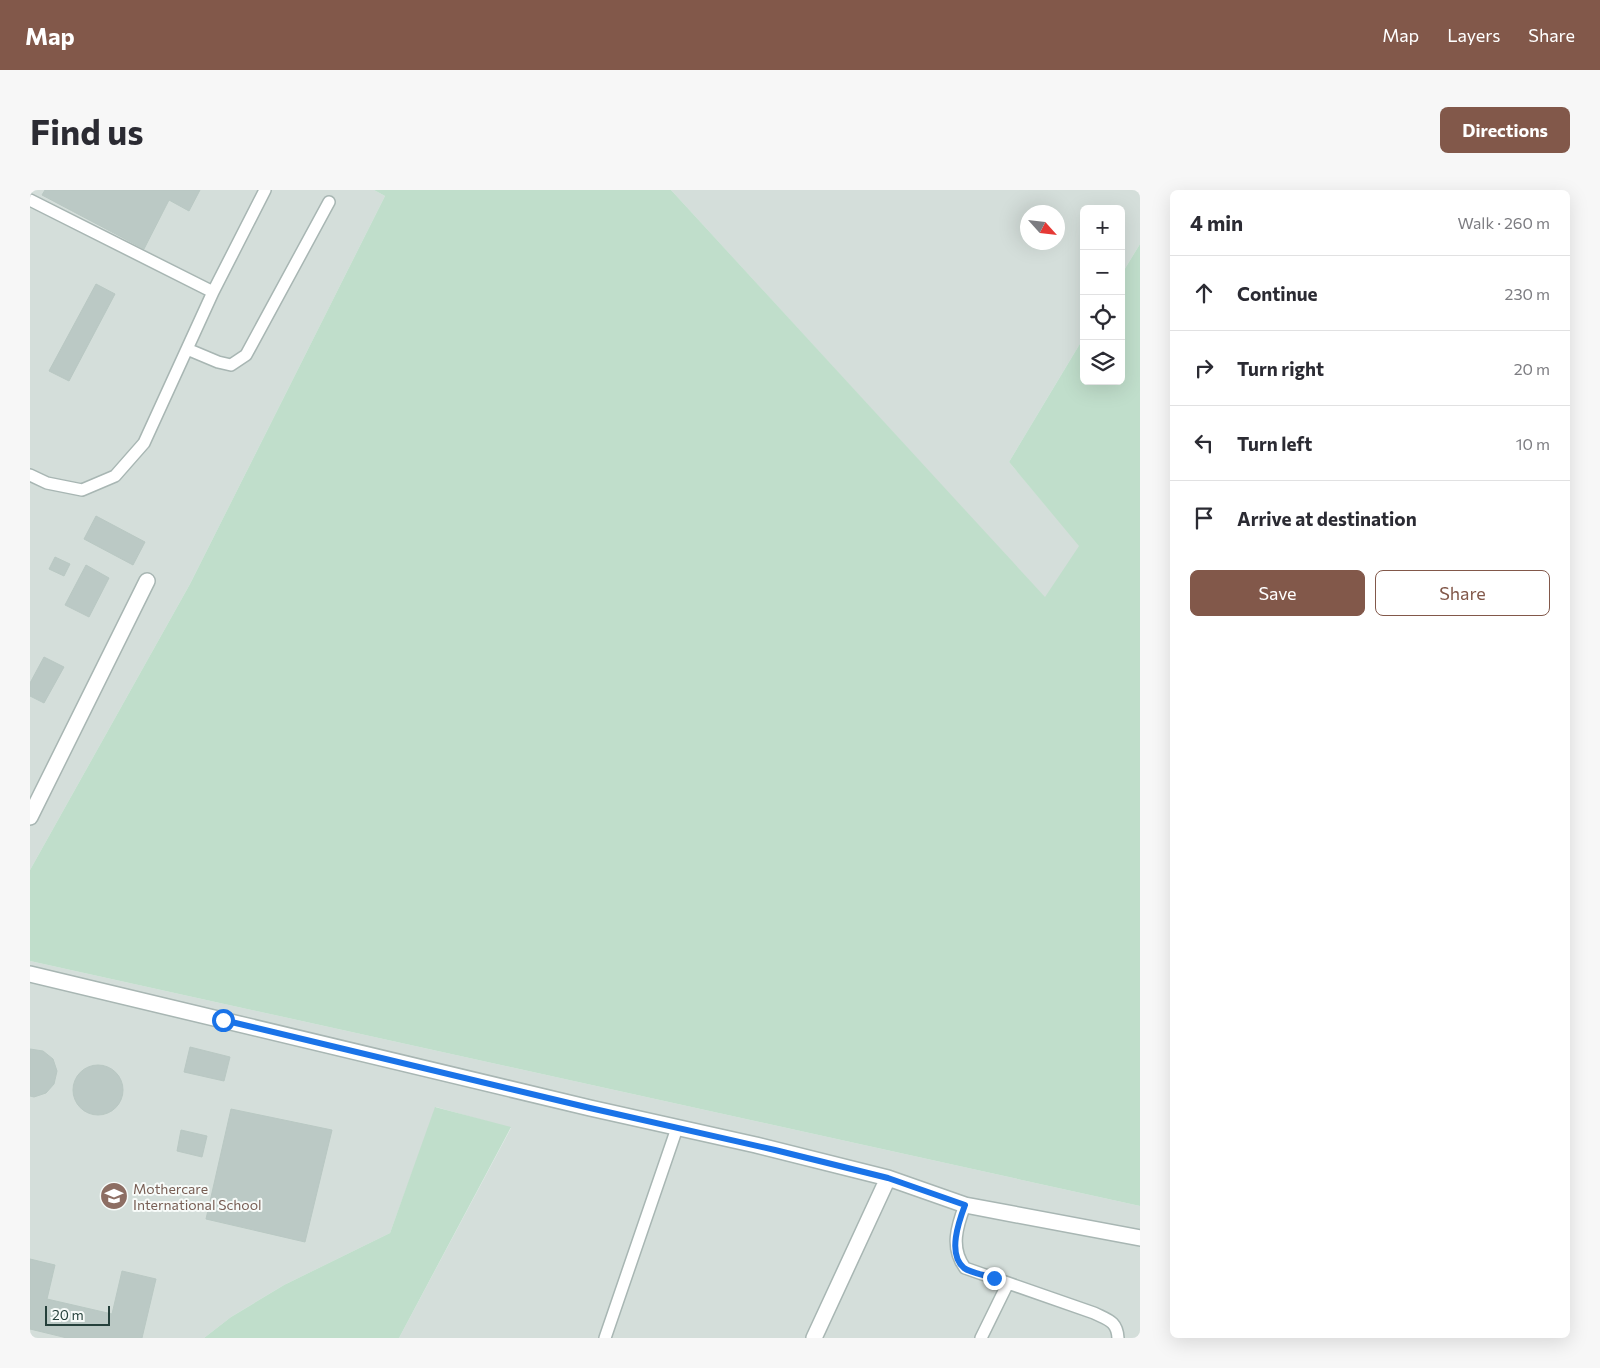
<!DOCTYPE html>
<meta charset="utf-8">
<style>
:root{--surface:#fff;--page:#f7f7f7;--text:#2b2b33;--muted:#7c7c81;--line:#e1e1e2;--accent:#82584a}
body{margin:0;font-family:Commissioner,sans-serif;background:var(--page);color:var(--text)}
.controls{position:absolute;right:15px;top:15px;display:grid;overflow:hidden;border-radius:8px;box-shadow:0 5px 20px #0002}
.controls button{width:45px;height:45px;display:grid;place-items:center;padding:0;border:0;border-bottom:1px solid var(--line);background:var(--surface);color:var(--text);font:25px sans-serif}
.compass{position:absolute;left:990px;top:15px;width:45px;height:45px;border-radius:50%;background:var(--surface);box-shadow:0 5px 20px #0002;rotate:117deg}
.scale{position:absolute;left:15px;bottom:12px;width:65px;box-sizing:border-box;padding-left:5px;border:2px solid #25403b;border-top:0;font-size:14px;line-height:18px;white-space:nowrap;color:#25403b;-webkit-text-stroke:4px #f7fbf9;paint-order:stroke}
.stop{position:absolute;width:15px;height:15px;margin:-11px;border:4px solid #1a73e8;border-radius:50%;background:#fff}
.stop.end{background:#1a73e8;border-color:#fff;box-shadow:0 1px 5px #0008}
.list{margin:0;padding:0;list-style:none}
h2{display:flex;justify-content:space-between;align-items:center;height:65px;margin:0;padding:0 20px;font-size:21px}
h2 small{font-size:16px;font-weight:400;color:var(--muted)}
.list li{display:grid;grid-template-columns:32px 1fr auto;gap:15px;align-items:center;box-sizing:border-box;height:75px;padding:0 20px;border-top:1px solid var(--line)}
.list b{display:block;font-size:19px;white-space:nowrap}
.list em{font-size:16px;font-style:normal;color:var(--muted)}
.actions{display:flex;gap:10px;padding:15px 20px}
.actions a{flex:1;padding:11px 0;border:1px solid var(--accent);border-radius:8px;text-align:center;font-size:18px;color:var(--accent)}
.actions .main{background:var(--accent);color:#fff}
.icon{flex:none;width:28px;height:28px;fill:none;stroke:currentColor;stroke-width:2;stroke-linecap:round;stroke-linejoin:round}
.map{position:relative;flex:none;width:1110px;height:1148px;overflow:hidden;border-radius:8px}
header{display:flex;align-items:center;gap:30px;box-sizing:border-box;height:70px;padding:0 25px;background:var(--accent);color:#fff}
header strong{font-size:24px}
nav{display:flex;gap:28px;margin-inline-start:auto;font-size:18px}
.intro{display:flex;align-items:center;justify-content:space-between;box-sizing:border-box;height:120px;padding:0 30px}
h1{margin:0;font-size:35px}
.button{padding:12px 22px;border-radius:8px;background:var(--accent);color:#fff;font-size:18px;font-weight:700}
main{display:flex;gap:30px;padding:0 30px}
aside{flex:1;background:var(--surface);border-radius:8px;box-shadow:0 5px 20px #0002}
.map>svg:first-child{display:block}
</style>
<header>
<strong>Map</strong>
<nav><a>Map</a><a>Layers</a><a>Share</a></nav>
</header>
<div class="intro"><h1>Find us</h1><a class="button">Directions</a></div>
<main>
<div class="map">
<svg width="1110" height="1148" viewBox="0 0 1110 1148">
<rect width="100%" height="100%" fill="#e6eeeb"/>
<path fill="#d4deda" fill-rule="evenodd" d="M0,0H344L355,6L160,394L0,680Z
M641,0H1110V54L1091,85V19H1054V147L979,272L1050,356L1015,408ZM998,22H1028V52H998Z
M0,771L1110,1016V1148H369L481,938L406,917L360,1043L254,1095L201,1127L174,1148H0Z"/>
<path fill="#c0decb" d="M344,0H641L1015,407L1049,356L979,272L1054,147V191H1091V85L1110,54V1016L0,771V680L160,394L355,6Z
M405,917L481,937L369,1148H174L201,1127L254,1095L360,1043Z"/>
<path fill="#bbc9c5" stroke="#b9c8c3" d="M15,0H170L159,21L139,10L114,59L12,5Z
M66,94L85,104L39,191L19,181Z
M66,326L115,352L103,375L54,349Z
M25,367L40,374L34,386L19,379Z
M56,375L79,388L59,427L35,415Z
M14,467L34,477L14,513L0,506V493Z
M160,857L200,867L194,891L154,882Z
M0,859L13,861L23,869L27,881L24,894L16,903L4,907L0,906Z
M43 900a25 25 0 1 1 50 0a25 25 0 1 1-50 0Z
M201,919L302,940L275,1052L176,1029Z
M151,940L177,946L172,967L147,961Z
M0,1069L25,1075L17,1109L82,1124L92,1081L126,1089L112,1148H37L0,1139Z"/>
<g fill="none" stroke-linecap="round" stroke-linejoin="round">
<g stroke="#a8b6b3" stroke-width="14">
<path id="lane" d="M0,10L183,102
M157,159L188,172L201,175L216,165L299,12
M0,285L17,293L52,300L85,286L114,253L183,102L235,0
M935,1015C927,1036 920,1058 935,1078L1064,1123C1078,1130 1087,1131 1088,1148
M575,1148L647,938
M951,1148L978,1093"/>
</g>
<g stroke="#a8b6b3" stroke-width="18">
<path id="street" d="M0,627L117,391
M0,784L560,918L726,955L858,988L935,1015L1110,1048
M784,1148L858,988"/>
</g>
<use href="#lane" stroke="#fff" stroke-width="11"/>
<use href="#street" stroke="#fff" stroke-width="15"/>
</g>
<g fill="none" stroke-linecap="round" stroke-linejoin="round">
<path stroke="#1a73e8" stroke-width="6" d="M193,830L560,918L745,960L858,988L935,1015C929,1031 917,1064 934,1078C941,1083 955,1085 964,1088"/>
</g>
<defs>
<g id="school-disc" transform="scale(1.4375)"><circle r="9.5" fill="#8d6e63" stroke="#f7fbf9"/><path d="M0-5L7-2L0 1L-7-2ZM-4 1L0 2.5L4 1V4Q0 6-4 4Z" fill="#fff"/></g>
</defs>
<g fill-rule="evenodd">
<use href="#school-disc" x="84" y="1006"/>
</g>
<g text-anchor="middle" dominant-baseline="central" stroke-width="4" stroke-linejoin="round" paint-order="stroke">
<g font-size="14" fill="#785e54" stroke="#f7fbf9" text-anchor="start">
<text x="103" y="998">Mothercare<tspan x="103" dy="16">International School</tspan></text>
</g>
</g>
</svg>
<div class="controls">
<button>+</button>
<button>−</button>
<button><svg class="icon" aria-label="locate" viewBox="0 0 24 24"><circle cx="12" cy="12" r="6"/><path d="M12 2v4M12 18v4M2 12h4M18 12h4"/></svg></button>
<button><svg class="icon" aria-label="layers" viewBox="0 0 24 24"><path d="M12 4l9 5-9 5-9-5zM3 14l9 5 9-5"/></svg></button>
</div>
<svg class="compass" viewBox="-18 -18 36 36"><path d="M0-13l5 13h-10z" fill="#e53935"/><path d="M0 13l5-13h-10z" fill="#7c7c81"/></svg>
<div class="scale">20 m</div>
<div class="stop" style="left:193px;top:830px"></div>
<div class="stop end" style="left:964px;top:1088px"></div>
</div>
<aside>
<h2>4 min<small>Walk · 260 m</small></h2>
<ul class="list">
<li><svg class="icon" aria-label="ahead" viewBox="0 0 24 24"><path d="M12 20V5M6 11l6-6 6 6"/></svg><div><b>Continue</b></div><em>230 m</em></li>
<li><svg class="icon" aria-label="right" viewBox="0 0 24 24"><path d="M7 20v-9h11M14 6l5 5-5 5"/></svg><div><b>Turn right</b></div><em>20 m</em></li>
<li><svg class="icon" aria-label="left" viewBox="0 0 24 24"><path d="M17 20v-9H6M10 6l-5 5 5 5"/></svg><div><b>Turn left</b></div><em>10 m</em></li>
<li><svg class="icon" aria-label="arrive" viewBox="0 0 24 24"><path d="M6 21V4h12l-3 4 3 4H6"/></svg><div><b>Arrive at destination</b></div></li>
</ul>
<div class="actions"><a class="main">Save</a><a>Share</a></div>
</aside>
</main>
